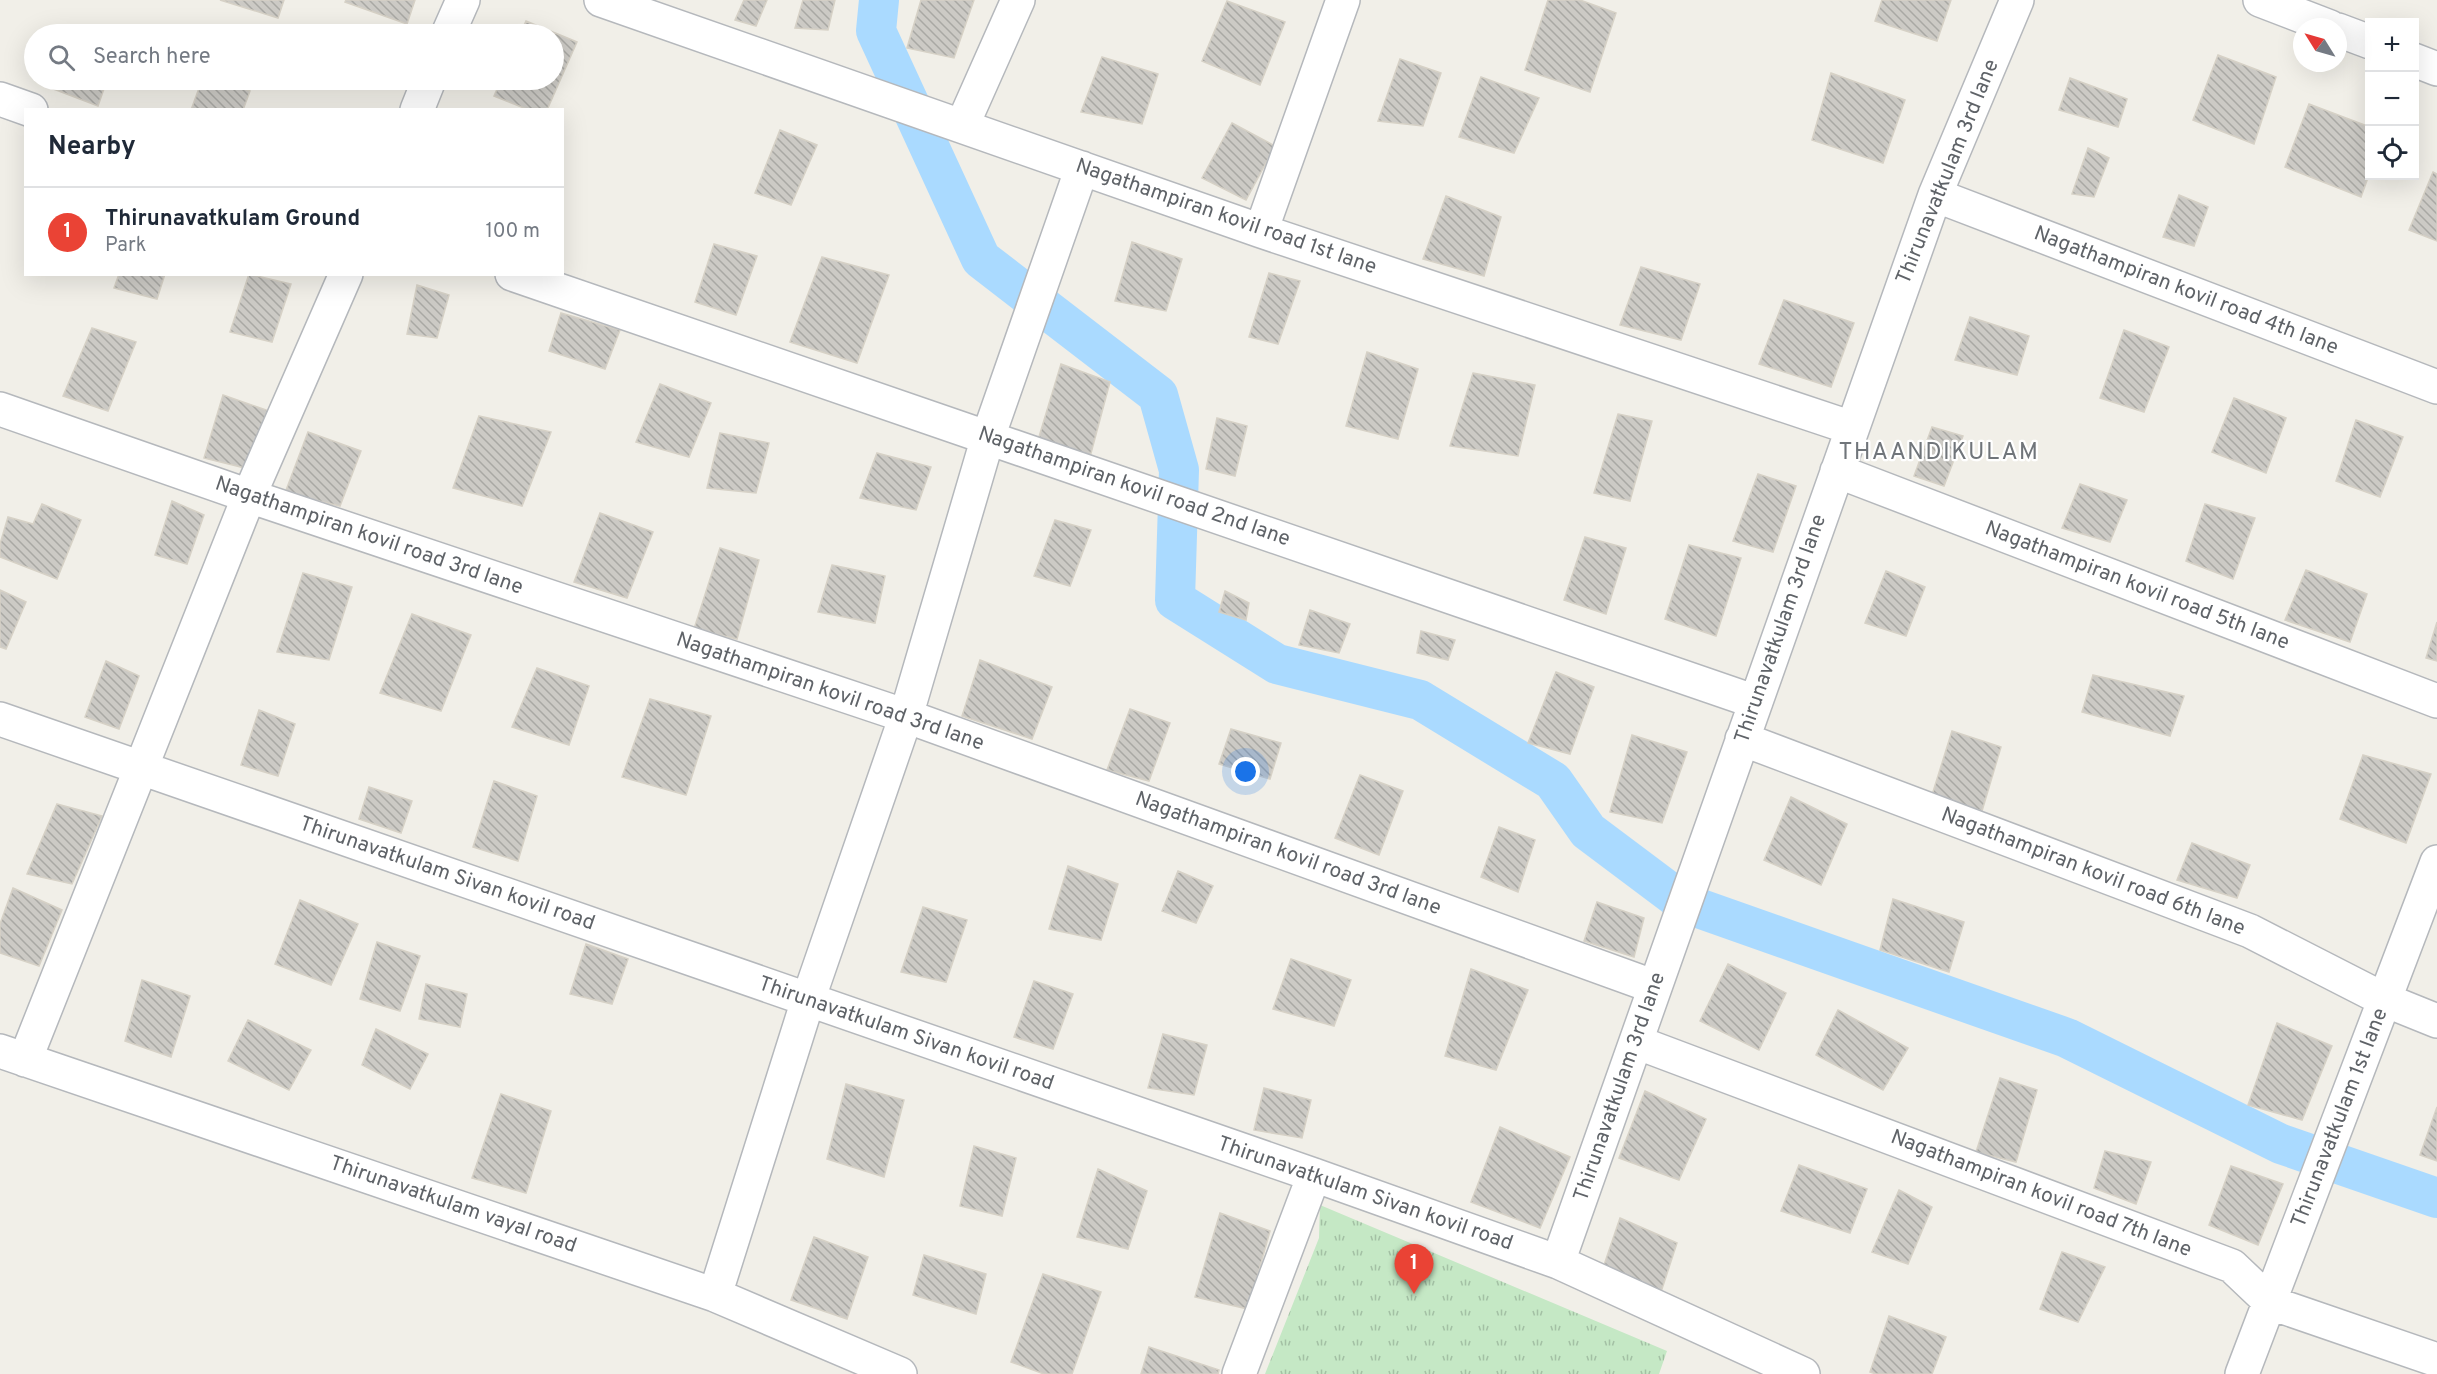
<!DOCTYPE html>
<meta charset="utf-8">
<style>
:root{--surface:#fff;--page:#f6f6f7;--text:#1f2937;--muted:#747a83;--line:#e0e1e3;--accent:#ea4335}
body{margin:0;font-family:Overpass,sans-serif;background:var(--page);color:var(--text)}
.controls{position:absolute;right:18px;top:18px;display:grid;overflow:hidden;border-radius:0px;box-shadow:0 6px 24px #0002}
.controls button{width:54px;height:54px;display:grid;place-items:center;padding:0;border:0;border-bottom:2px solid var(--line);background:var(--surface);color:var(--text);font:30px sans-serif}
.compass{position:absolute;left:2293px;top:18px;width:54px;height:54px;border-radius:50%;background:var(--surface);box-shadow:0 6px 24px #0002;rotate:307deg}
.you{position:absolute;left:1246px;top:772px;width:21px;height:21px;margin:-15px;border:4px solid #fff;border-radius:50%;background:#1a73e8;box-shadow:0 0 0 9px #1a73e833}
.badge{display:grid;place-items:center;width:39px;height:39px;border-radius:50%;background:var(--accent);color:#fff;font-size:20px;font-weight:700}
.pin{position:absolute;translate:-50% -50px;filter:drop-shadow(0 2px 3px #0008)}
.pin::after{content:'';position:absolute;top:32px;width:21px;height:18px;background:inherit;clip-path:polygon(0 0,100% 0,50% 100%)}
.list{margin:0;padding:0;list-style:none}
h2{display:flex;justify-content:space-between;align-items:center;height:78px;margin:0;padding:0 24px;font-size:26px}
h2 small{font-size:20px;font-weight:400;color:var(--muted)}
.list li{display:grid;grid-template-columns:39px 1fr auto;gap:18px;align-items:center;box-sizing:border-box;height:90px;padding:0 24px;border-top:2px solid var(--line)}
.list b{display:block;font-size:22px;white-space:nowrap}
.list p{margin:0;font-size:20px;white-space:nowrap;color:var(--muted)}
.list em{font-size:20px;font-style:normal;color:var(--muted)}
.icon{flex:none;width:33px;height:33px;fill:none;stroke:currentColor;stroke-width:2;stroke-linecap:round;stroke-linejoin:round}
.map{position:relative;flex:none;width:2437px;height:1374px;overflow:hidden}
.search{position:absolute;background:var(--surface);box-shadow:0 6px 24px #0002;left:24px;top:24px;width:540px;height:66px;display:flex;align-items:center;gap:15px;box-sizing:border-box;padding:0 21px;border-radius:33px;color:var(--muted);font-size:22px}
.panel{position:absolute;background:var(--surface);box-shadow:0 6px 24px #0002;left:24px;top:108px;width:540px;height:168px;border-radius:0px}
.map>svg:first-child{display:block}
</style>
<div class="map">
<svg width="2437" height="1374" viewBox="0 0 2437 1374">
<defs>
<pattern id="park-tufts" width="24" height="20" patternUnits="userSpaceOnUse" patternTransform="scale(1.5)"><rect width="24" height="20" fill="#c5e8c5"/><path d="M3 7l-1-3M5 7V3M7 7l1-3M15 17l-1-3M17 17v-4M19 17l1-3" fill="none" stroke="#a3c0a4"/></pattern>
<pattern id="building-back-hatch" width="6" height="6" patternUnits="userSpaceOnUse" patternTransform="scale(1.5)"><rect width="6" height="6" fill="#cccac5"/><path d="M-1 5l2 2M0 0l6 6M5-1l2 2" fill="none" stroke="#a9a8a4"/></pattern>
</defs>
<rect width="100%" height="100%" fill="#f1efe8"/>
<path fill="url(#park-tufts)" d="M1320,1205L1667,1351L1659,1374H1265L1319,1238Z"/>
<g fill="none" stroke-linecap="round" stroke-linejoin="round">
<path stroke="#aadaff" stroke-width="40" d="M879,0L876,31L981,259L1158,395L1179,470L1175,600L1277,664L1420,700L1553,781L1588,831L1684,903L2067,1038L2281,1144L2437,1198"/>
</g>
<path fill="url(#building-back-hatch)" stroke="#d6d1c6" stroke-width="1.5" d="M220,0H284L278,18Z
M346,0H415L407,24L345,2Z
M744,0H767L756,26L735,20Z
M803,0H835L828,30L795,28Z
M921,0H974L954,58L907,48Z
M1548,0H1580L1616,13L1590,92L1525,70Z
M1882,0H1951L1937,41L1875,21Z
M1227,1L1285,22L1260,85L1202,61Z
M526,21L577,42L547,110H529L494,96L501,80H554V34H520Z
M2218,55L2276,77L2254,144L2193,120Z
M1102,57L1158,74L1142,124L1081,112Z
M1400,59L1441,73L1423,126L1378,121Z
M1831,73L1905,100L1883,163L1812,140Z
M1481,77L1539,98L1514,153L1459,137Z
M2070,78L2127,99L2118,127L2059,110Z
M55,80H107L98,106L51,88Z
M202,80H223L250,91L243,110H191Z
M2309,104L2370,127V172L2361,197L2285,167Z
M1232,123L1275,146L1246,200L1202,178Z
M780,130L817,145L791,205L755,193Z
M2088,148L2109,158L2094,197L2072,194Z
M2433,172L2437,174V241L2409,230Z
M2179,195L2208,207L2194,246L2163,237Z
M1446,196L1501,217L1484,276L1423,259Z
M1132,242L1182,259L1166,311L1115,301Z
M714,244L757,256L736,315L695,302Z
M822,257L889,275L857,363L790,342Z
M1641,267L1700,284L1681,340L1620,325Z
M1269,273L1300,281L1278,344L1249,337Z
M119,274H165L157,299L114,288Z
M249,274L291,284L272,342L230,332Z
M417,285L449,295L437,338L407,334Z
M1784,300L1854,323L1831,387L1759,364Z
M561,313L620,330L605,369L549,351Z
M1970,317L2029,336L2017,375L1955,360Z
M92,328L136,342L108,411L63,396Z
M2124,330L2169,347L2144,412L2100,398Z
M1367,352L1418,369L1398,439L1346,426Z
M1061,364L1110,382L1090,457L1038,440Z
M1473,373L1535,385L1518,456L1450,446Z
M660,384L711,403L689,457L636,442Z
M223,395L269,411L249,469L204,458Z
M2234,398L2286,418L2266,473L2212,452Z
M1618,414L1652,421L1630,501L1594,493Z
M479,416L551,432L522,506L453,488Z
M1217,418L1247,426L1235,476L1206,469Z
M2356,420L2403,437L2380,497L2336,481Z
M1932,427L1963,436L1944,486L1914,476Z
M308,432L361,451L340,506L285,493Z
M720,433L769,443L756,493L707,488Z
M877,453L931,467L916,510L860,498Z
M1758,474L1796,486L1773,552L1733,541Z
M2080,484L2127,500L2110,542L2062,528Z
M172,501L204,515L187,564L155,555Z
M42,504L81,520L57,579L0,557V544L8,517L33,524Z
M2205,504L2255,518L2233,579L2186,561Z
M600,513L653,532L627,598L574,582Z
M1055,520L1091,530L1070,586L1034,576Z
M1585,537L1626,548L1606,614L1564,600Z
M1689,545L1741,558L1716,636L1665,619Z
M720,548L759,560L737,639L694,629Z
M832,565L885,576L875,623L818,612Z
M2306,570L2367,594L2350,642L2285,620Z
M1886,571L1925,587L1906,636L1865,623Z
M303,573L352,587L329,660L277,652Z
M0,590L26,602L6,649L0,647Z
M1225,591L1249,603L1246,620L1219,612Z
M1310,610L1350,624L1339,653L1299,645Z
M412,614L471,635L441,711L380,693Z
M2437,622V661L2426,658Z
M1421,631L1455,640L1448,660L1417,653Z
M980,660L1052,687L1032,739L962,716Z
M106,661L139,676L119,729L85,717Z
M537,668L589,686L569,745L512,727Z
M1556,672L1594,687L1570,754L1528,743Z
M2093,675L2184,696L2170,736L2082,712Z
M650,699L711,716L686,795L622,777Z
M1130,709L1170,723L1149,781L1107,770Z
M259,710L295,724L278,776L241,765Z
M1231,729L1281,743L1270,779L1219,764Z
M1952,731L2001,747L1982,811L1932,795Z
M1632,735L1687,752L1662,823L1610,812Z
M2363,755L2431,774L2406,843L2340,819Z
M1360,775L1403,791L1379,855L1335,838Z
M494,781L537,796L518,861L473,847Z
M369,787L412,801L401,833L359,819Z
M1791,797L1847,824L1821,885L1764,860Z
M57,804L102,816L72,884L27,874Z
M1499,827L1535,840L1518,892L1481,877Z
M2192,843L2250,865L2237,898L2177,880Z
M1068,866L1118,884L1101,940L1049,929Z
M1178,871L1213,886L1196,923L1162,911Z
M13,888L62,910L39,966L0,953V924Z
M1893,899L1964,922L1949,972L1880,950Z
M300,900L358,924L331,985L275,964Z
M1597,902L1644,918L1634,957L1584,941Z
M923,907L967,920L946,982L901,972Z
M377,942L420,956L400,1011L360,999Z
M586,944L628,959L612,1004L570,994Z
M1291,959L1351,980L1334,1026L1273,1009Z
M1728,964L1786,993L1759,1050L1700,1021Z
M1471,969L1528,990L1496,1070L1445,1056Z
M142,980L190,996L171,1057L125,1041Z
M1034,981L1073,994L1053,1049L1014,1037Z
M426,984L467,994L460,1027L419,1019Z
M1838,1010L1908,1048L1883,1090L1816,1055Z
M248,1020L311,1050L289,1090L228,1061Z
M2277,1023L2332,1046L2302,1120L2248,1105Z
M376,1029L428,1054L410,1089L362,1065Z
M1163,1034L1207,1045L1194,1095L1148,1088Z
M2000,1078L2037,1090L2016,1162L1976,1152Z
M846,1084L904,1100L884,1177L827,1159Z
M1264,1088L1311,1100L1302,1138L1254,1130Z
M1645,1091L1706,1119L1679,1180L1619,1158Z
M501,1094L551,1111L526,1193L472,1178Z
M2437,1107V1161L2420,1155Z
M1500,1127L1570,1157L1540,1228L1471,1202Z
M974,1146L1016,1158L1002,1216L960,1206Z
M2105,1151L2151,1162L2136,1204L2094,1188Z
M1799,1165L1867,1189L1850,1233L1781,1211Z
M2231,1166L2283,1184L2258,1245L2209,1225Z
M1098,1169L1147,1191L1128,1249L1077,1237Z
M1899,1190L1932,1207L1908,1264L1872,1252Z
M1220,1213L1270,1231L1248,1309L1195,1297Z
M1620,1218L1677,1243L1661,1292L1603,1268Z
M814,1237L868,1257L847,1319L791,1300Z
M2062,1252L2105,1267L2078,1322L2040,1309Z
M924,1255L986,1274L976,1314L913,1295Z
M1043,1274L1101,1292L1072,1374H1044L1011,1362Z
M1889,1316L1946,1337L1932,1374H1876L1870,1372Z
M1149,1347L1219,1370L1218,1374H1141Z"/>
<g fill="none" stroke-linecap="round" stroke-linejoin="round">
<g stroke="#b5b8bc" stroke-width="36">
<path id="minor" d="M601,0L1261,231L1852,428
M2260,0L2330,27
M2338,30L2370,42
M448,34L463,0
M2414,60L2437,69
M0,99L31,110
M417,110L429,80
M962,126L1018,0
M1935,195L2437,387
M1261,231L1343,0
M512,274L1756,702
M0,409L249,496L906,716L1655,987
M1837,471L2437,701
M0,719L1314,1175L1558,1262L1803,1374
M1742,739L2250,931L2385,1000L2437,1021
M1636,1042L2232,1266L2271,1303L2437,1360
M0,1051L715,1295L900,1374
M25,1060L249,496L346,274
M1558,1262L1935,195L2017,0
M715,1295L808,1000L906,716L988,437L1082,168
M1239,1374L1314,1175
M2242,1374L2437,862"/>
</g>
<use href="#minor" stroke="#fff" stroke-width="33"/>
</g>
<g text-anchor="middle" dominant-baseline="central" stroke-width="4.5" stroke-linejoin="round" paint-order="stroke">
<g font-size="21" fill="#5f6368" stroke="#fff">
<text transform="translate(1948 172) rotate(-68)">Thirunavatkulam 3rd lane</text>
<text transform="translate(1226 217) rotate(19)">Nagathampiran kovil road 1st lane</text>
<text transform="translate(2186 291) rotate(21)">Nagathampiran kovil road 4th lane</text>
<text transform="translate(1134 487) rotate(19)">Nagathampiran kovil road 2nd lane</text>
<text transform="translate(369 536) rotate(19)">Nagathampiran kovil road 3rd lane</text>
<text transform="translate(2137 586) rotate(21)">Nagathampiran kovil road 5th lane</text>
<text transform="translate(1781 629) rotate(-71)">Thirunavatkulam 3rd lane</text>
<text transform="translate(830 692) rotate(19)">Nagathampiran kovil road 3rd lane</text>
<text transform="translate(1288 854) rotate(20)">Nagathampiran kovil road 3rd lane</text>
<text transform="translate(2093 872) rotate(21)">Nagathampiran kovil road 6th lane</text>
<text transform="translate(447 874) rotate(19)">Thirunavatkulam Sivan kovil road</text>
<text transform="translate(906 1034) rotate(19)">Thirunavatkulam Sivan kovil road</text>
<text transform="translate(1620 1087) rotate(-71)">Thirunavatkulam 3rd lane</text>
<text transform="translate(2340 1118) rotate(-69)">Thirunavatkulam 1st lane</text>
<text transform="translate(1365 1194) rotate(19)">Thirunavatkulam Sivan kovil road</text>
<text transform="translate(2041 1194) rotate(21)">Nagathampiran kovil road 7th lane</text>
<text transform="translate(453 1205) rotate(19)">Thirunavatkulam vayal road</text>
</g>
<g font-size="24" letter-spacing="1.5" fill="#70757a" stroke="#fff">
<text x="1939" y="453">THAANDIKULAM</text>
</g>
</g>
</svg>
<div class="controls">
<button>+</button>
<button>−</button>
<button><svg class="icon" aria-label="locate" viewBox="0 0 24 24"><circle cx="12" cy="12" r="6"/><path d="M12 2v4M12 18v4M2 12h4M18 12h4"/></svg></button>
</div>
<svg class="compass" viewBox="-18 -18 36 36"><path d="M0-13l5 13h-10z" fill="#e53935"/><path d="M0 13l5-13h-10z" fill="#747a83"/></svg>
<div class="you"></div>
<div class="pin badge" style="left:1414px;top:1294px">1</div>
<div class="search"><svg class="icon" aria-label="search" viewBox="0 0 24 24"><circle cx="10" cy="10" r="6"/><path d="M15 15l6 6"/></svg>Search here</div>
<section class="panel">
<h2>Nearby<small></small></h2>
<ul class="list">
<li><span class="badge">1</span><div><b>Thirunavatkulam Ground</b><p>Park</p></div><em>100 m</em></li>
</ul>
</section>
</div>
